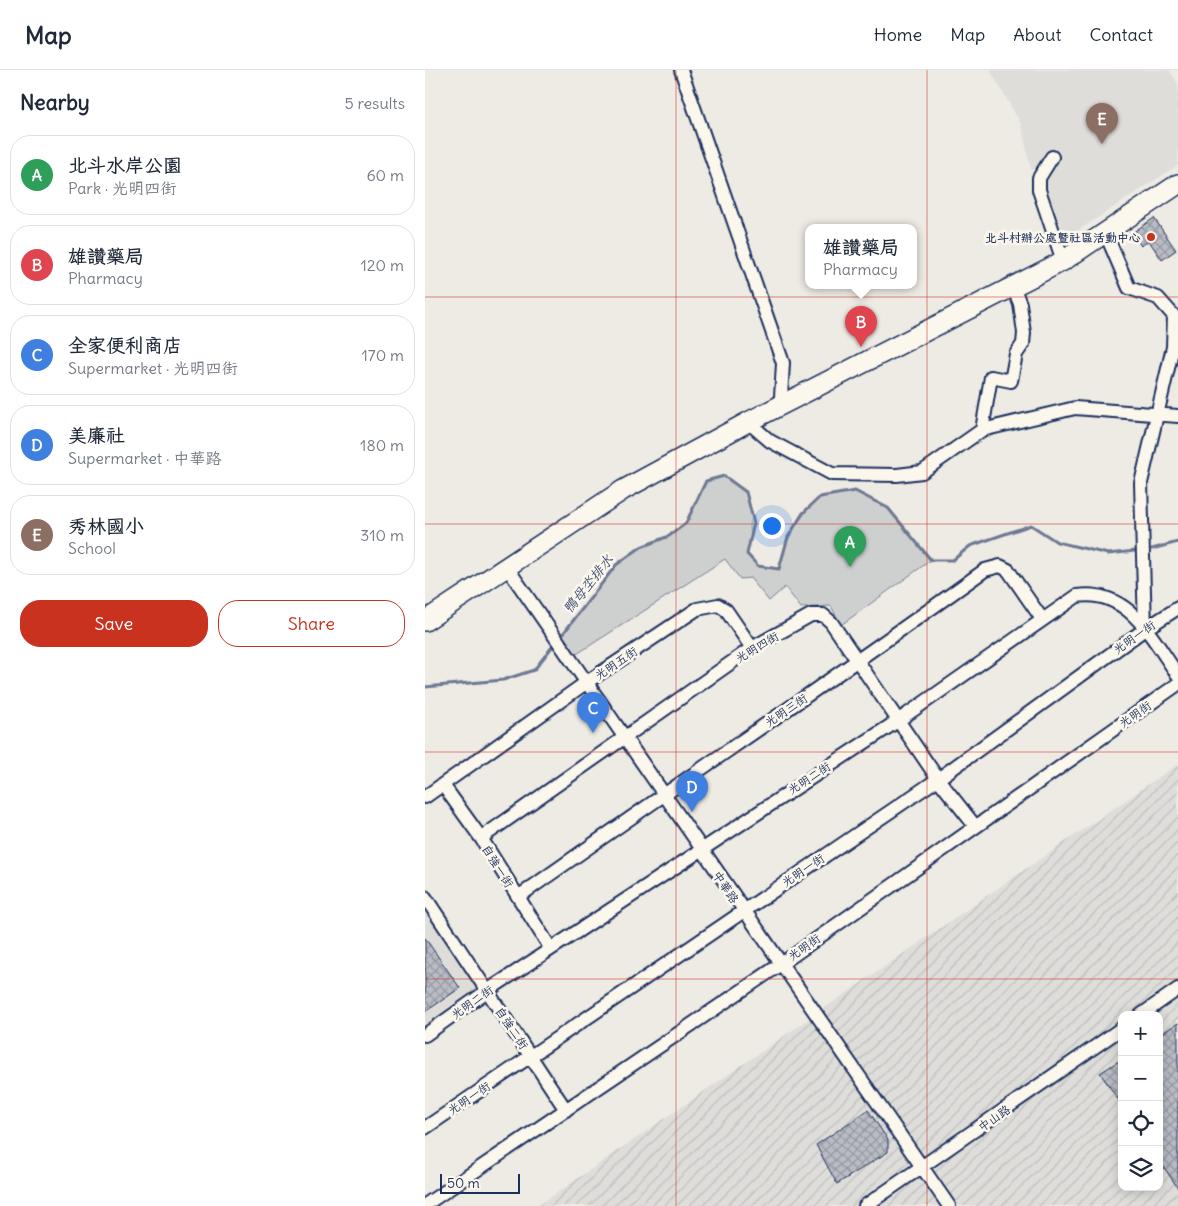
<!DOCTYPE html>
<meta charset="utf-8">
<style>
:root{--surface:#fff;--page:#f2f2f3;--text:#1f2937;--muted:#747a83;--line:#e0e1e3;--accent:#c8321e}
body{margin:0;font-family:Delius,"LXGW WenKai TC",sans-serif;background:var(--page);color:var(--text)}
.controls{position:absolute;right:15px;bottom:15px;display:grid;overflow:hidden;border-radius:10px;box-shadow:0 2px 12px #0003}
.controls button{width:45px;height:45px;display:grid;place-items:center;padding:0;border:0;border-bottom:1px solid var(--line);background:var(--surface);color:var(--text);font:25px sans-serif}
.scale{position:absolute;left:15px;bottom:12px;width:80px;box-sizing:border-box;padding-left:5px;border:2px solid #1b2f5e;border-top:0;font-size:14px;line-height:18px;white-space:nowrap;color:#1b2f5e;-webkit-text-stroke:4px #fbf7ec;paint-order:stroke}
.you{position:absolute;left:346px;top:455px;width:18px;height:18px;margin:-12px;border:4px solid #fff;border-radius:50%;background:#1a73e8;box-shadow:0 0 0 8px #1a73e833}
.badge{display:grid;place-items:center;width:32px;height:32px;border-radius:50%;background:var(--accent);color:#fff;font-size:16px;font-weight:700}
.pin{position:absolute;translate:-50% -41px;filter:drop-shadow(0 1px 2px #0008)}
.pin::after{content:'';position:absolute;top:26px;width:18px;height:15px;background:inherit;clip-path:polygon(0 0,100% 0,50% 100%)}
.popup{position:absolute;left:380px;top:154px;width:112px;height:65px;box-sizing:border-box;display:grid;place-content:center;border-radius:10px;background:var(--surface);filter:drop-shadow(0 1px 4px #0005);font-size:16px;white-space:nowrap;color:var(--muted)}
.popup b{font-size:19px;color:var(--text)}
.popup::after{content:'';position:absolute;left:50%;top:100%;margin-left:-10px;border:10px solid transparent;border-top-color:var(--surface)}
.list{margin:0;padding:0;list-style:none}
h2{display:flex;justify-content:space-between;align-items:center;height:65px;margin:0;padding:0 20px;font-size:21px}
h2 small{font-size:16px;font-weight:400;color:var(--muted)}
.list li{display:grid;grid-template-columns:32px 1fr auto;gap:15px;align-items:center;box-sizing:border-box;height:80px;margin:0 10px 10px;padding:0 10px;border:1px solid var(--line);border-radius:20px}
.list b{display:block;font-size:19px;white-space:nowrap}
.list p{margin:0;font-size:16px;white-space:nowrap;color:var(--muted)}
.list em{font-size:16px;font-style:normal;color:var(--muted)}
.actions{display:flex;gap:10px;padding:15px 20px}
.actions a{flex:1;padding:11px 0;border:1px solid var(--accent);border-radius:20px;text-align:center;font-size:18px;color:var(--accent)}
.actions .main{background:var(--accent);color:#fff}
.icon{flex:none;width:28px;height:28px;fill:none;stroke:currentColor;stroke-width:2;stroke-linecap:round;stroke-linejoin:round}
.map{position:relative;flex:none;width:753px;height:1136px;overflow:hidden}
header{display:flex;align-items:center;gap:30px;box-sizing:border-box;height:70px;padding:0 25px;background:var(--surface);border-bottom:1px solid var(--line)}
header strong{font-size:24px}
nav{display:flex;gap:28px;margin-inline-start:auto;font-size:18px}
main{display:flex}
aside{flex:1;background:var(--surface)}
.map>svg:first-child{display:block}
</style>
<header>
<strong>Map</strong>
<nav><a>Home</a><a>Map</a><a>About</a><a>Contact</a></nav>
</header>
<main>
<aside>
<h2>Nearby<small>5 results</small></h2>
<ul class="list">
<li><span class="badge" style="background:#2e9e5b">A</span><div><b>北斗水岸公園</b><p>Park · 光明四街</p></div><em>60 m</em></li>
<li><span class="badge" style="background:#e0444e">B</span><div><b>雄讚藥局</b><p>Pharmacy</p></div><em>120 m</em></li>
<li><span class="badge" style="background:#3f7fe0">C</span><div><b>全家便利商店</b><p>Supermarket · 光明四街</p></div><em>170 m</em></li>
<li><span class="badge" style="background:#3f7fe0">D</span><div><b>美廉社</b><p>Supermarket · 中華路</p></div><em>180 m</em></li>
<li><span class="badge" style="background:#8d6e63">E</span><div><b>秀林國小</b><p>School</p></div><em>310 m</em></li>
</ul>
<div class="actions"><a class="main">Save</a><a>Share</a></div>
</aside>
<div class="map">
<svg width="753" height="1136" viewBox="0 0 753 1136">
<defs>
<pattern id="industrial-furrows" width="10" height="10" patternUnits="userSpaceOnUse" patternTransform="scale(1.25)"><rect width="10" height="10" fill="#deddda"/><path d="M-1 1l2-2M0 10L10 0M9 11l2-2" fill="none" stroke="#bebebe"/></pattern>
<pattern id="building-cross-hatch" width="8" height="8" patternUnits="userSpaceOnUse" patternTransform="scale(1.25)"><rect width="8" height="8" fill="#b9bcc3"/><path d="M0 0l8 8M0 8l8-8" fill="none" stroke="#9699a2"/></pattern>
</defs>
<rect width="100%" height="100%" fill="#eeebe4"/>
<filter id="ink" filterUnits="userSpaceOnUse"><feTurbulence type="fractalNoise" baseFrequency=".02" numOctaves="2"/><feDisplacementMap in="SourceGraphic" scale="10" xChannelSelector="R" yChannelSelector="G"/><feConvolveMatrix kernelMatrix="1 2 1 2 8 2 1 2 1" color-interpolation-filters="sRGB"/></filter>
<g filter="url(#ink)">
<path fill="#deddda" d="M565,0H744L753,14V95L637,171L614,101L606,99L596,54Z
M0,842L56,921L0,960Z"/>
<path fill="url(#industrial-furrows)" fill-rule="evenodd" d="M753,694V1136H113ZM697,945H734V1117H697Z"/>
<path fill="#cecfcf" stroke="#747f96" d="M299,406L321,423L329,453L322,484L333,496L354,498L363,467L382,440L395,427L430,421L463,438L506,490L416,555L406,536L376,538L360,517L344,531L325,508L315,509L300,489L147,587L134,569L191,495L215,477L244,466L260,453L281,411Z"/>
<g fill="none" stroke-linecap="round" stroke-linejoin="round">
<path stroke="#6d7892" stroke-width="3" d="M727,479L753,472
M134,569L191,495L216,477L244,466L261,453L281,411L299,406L321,422L329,453L322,484L333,496L354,499L363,467L378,443L395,427L430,421L463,438L506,490H528L545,476L606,455L632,472L683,484L710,481
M0,617L78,610L109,600L127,577"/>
</g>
<path fill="url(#building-cross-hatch)" stroke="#1b2f5e" d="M729,148L751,180L737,190L724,171L716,176L707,163Z
M0,868L35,918L0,942Z
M753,953V1118L734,1090V965Z
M697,989V1035L675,1003Z
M443,1040L463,1070V1082L412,1114L391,1075Z"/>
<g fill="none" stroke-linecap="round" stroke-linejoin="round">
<g stroke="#1b2f5e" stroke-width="16">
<path id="street" d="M256,0L358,293L356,327L359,334
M627,87L614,108V120L638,191
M681,164L704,218L733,228L749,246L748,277L716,413L720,559
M323,352L345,371L407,404L472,405L497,402L557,360L650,338L753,346
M557,360L566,307L586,311L591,284L598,274L599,263L595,234L588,216
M81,496L524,1136
M18,715L56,768L126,879
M0,727L162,612L272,539L293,535L301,540L327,578
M56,768L327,578L386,545H398L406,552L513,709L550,756
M0,827L141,1040
M93,827C248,717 406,611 560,500L575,496L583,500L617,549
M716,945L753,919
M0,965L62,921L474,650L652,526C704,518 727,569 753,605
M0,1058L513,709L720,559L753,538
M0,1135L356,894L753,614
M440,1136L697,958"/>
</g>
<g stroke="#1b2f5e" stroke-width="22">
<path id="secondary" d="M0,551L198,420L323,352L638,191L753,114"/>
</g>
<use href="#street" stroke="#fbf7ec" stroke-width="12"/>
<use href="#secondary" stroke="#fbf7ec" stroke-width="19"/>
</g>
</g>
<path fill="none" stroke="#c8321e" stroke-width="1" stroke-opacity="0.55" d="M251,0V1136M502,0V1136M0,227H753M0,454H753M0,682H753M0,909H753"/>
<circle fill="#c8321e" stroke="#fbf7ec" stroke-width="2" cx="726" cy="167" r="5"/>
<g text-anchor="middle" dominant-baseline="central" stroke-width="5" stroke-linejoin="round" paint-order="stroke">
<g font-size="12" font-weight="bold" fill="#1b2f5e" stroke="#fbf7ec" text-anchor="end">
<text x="716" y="167">北斗村辦公處暨社區活動中心</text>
</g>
<g font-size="12" fill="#1b2f5e" stroke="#fbf7ec">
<text transform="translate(709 567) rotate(-35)">光明一街</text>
<text transform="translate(332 577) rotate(-31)">光明四街</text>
<text transform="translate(191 593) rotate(-34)">光明五街</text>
<text transform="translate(361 640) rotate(-34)">光明三街</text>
<text transform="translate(710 644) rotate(-35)">光明街</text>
<text transform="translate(384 708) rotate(-33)">光明二街</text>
<text transform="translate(73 796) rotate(58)">自強一街</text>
<text transform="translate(378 800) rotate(-34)">光明一街</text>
<text transform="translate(301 817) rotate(56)">中華路</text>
<text transform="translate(379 877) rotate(-35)">光明街</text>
<text transform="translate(47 932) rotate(-35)">光明二街</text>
<text transform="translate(87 958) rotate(56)">自強二街</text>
<text transform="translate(44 1028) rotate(-34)">光明一街</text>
<text transform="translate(569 1048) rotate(-35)">中山路</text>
</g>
<g font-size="14" font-style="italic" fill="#445378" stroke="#fbf7ec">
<text transform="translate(163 514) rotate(-51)">鴨母坔排水</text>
</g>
</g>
</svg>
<div class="controls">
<button>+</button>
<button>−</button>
<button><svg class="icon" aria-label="locate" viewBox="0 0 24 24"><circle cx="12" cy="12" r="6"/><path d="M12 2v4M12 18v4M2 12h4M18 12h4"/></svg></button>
<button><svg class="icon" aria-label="layers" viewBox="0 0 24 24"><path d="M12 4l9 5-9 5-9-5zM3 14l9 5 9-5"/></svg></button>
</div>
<div class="scale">50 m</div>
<div class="you"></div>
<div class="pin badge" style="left:425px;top:497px;background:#2e9e5b">A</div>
<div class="pin badge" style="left:436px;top:277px;background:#e0444e">B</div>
<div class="popup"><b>雄讚藥局</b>Pharmacy</div>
<div class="pin badge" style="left:168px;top:663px;background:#3f7fe0">C</div>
<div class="pin badge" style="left:267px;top:742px;background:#3f7fe0">D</div>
<div class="pin badge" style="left:677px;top:74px;background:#8d6e63">E</div>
</div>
</main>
